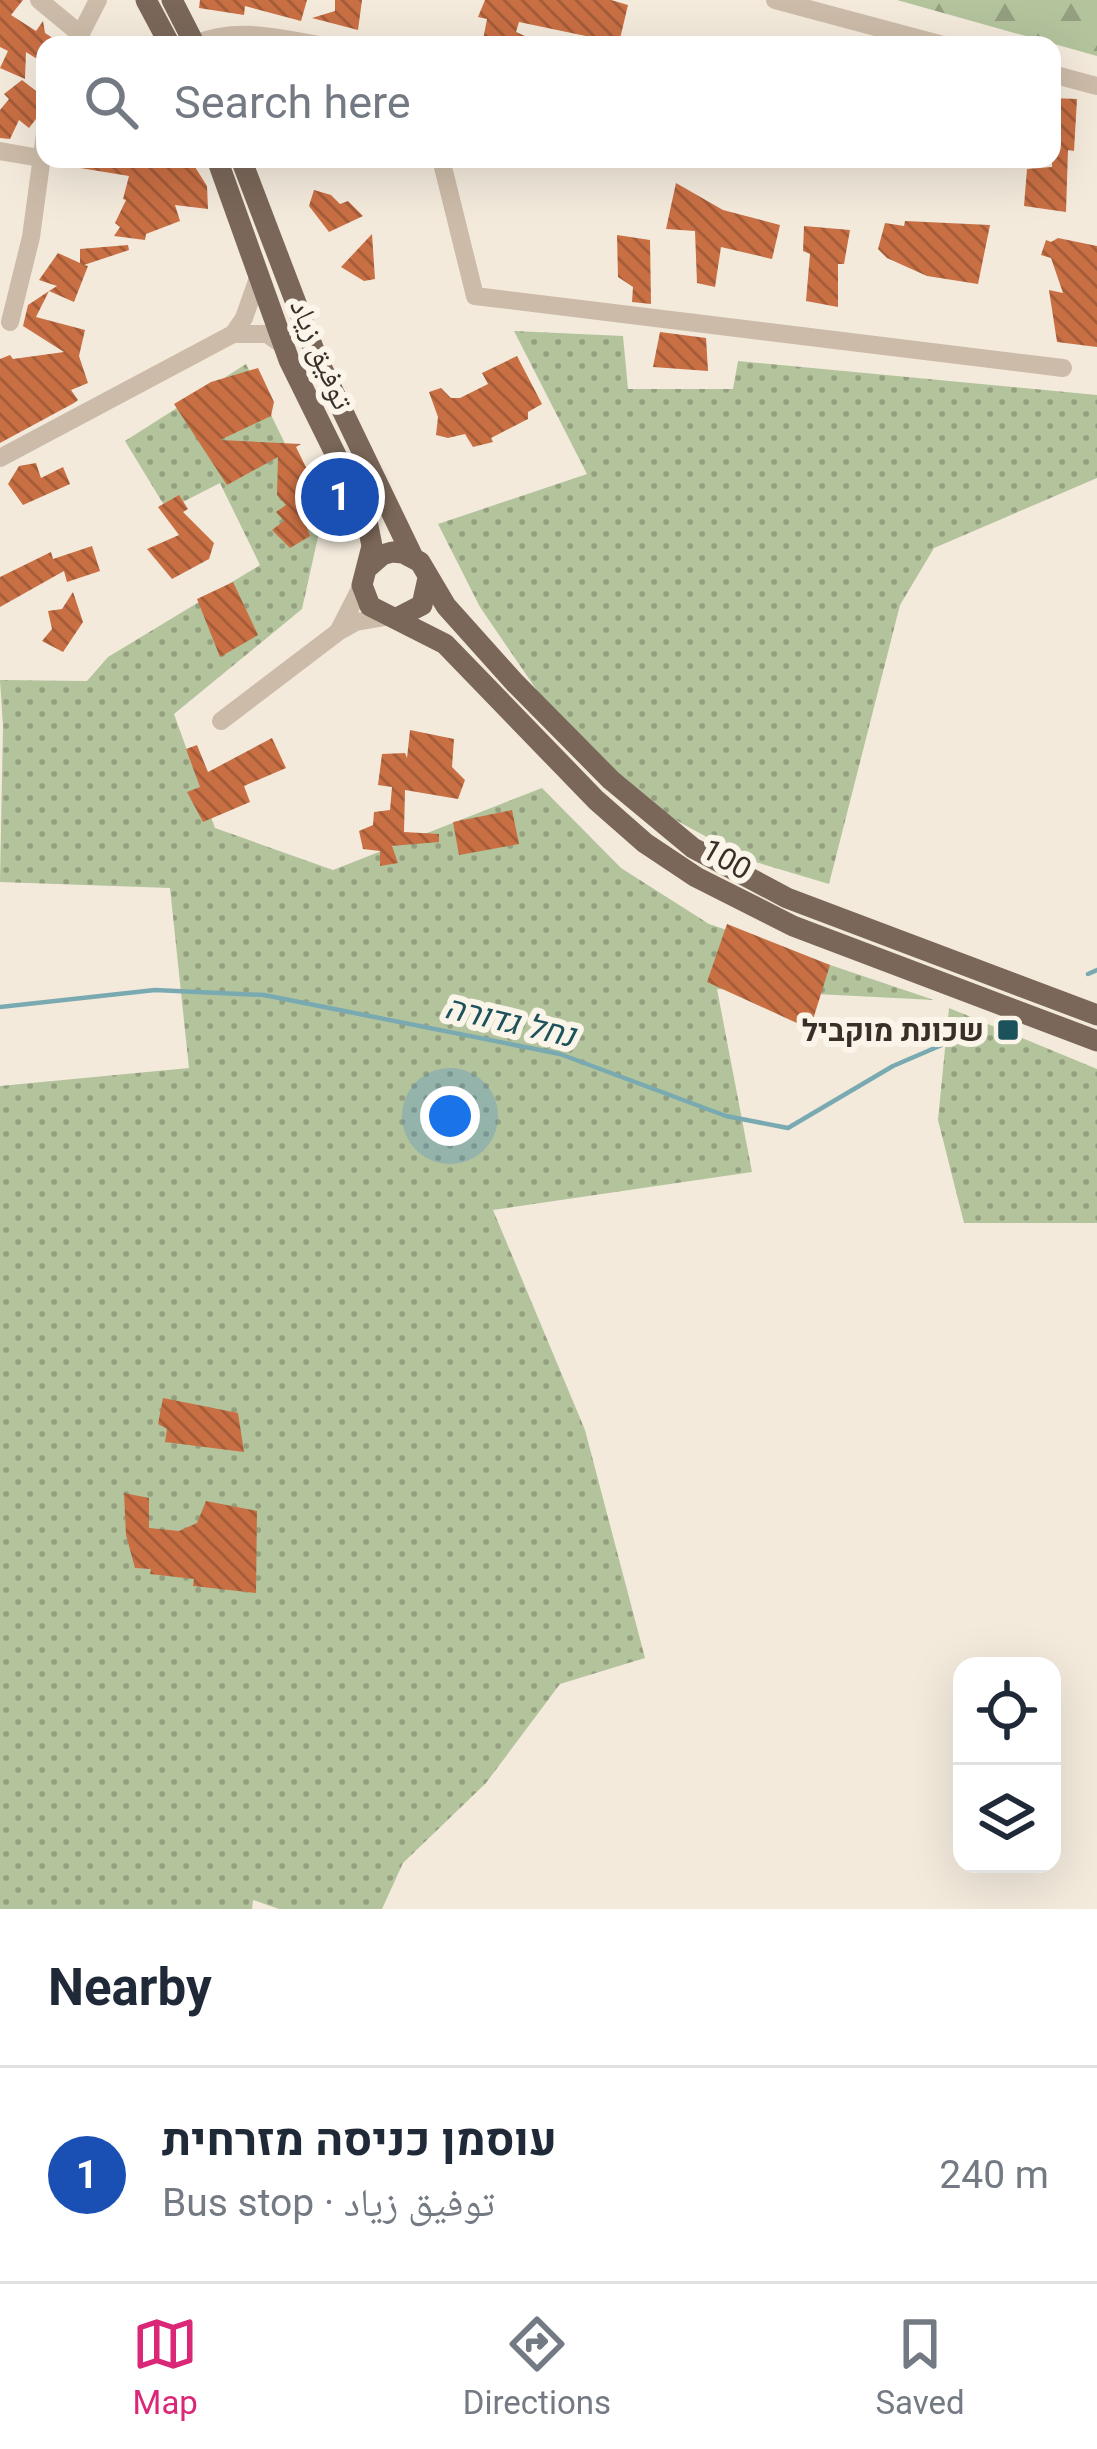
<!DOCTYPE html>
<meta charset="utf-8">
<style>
:root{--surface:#fff;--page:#f6f6f7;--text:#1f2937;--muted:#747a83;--line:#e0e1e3;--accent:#db2777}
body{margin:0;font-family:Roboto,"Noto Naskh Arabic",Heebo,sans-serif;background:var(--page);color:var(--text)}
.controls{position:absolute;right:36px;bottom:36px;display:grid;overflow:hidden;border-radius:24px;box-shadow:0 12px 48px #0002}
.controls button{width:108px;height:108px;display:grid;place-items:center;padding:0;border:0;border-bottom:3px solid var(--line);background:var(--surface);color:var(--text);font:60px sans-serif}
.you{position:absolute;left:450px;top:1116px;width:42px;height:42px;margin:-30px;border:9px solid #fff;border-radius:50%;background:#1a73e8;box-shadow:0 0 0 18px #1a73e833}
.badge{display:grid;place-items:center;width:78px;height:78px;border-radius:50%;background:var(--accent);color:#fff;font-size:39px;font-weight:700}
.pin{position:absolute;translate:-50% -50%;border:6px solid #fff;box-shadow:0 3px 12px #0006}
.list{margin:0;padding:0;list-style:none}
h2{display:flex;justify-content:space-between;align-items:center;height:156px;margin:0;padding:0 48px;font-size:51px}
h2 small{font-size:39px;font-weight:400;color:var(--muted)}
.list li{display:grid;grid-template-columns:78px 1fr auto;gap:36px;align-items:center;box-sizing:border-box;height:216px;padding:0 48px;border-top:3px solid var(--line)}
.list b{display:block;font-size:45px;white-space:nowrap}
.list p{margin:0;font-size:39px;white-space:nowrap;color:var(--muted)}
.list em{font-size:39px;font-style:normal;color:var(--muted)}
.icon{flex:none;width:66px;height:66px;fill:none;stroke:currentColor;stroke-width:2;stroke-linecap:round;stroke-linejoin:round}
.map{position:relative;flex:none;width:1097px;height:1909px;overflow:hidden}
.search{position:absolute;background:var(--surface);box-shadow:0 12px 48px #0002;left:36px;right:36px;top:36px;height:132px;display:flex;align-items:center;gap:30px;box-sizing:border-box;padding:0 42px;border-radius:24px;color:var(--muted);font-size:45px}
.sheet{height:372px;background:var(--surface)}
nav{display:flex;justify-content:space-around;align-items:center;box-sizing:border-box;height:168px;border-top:3px solid var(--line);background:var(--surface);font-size:33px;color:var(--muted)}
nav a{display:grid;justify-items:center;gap:6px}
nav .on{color:var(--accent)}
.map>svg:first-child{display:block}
</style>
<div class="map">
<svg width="1097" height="1909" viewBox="0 0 1097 1909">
<defs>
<pattern id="grass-dots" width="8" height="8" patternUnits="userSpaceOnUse" patternTransform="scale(3)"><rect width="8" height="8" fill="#b3c39c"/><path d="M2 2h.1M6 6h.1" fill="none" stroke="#939f7f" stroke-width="1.8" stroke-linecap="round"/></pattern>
<pattern id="forest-firs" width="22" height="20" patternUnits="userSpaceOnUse" patternTransform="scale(3)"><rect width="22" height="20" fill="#b3c39c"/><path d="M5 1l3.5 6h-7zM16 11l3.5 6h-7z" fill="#939f7f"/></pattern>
<pattern id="building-back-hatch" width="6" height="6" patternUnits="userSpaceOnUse" patternTransform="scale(3)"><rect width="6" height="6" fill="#c96f44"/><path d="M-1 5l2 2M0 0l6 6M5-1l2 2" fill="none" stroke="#a45c39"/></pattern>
</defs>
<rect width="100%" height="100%" fill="#f3eadc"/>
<path fill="url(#grass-dots)" d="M514,331L623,336L628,389H733L738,361L1097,395V478L934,548L900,605L829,884L749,860L659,811L577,749L480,607L438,524L587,474Z
M246,364L322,519L302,609L174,714L215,828L333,870L542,788L621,868L709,924L934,1000L717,989L752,1172L493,1210L585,1430L645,1658L560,1684L486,1783L403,1863L382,1909H279L253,1900L252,1909H0V1086L189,1068L170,888L0,882L3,726L0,680L87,681L108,657L260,565L220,483L167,510L125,441Z
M949,1008L1097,1069V1223H964L938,1120Z"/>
<path fill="url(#forest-firs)" d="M897,0H1097V56Z"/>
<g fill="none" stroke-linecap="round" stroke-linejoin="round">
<path stroke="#7aaab1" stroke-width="4.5" d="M1088,974L1097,970
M0,1007L155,990L264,995L560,1054L726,1116L788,1128L893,1066L979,1029"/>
</g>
<path fill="url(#building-back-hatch)" d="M0,0H23L11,15L36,31L43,21L45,33L62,44L45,45V64L26,52L25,79L0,68L8,51L0,47Z
M200,0H307L301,21L245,6L244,15L199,8Z
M335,0H362L358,30L312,18L335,11Z
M485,0H611L628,5L619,43L519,22L516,32L545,45H482L487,19L478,17Z
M22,80L45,98V107L29,128L19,120L10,139L0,138V110L9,99L4,94Z
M1052,98L1077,99L1074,151L1068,150L1066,212L1024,206L1027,169L1052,167Z
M75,159H190L207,186L208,209L175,205L180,221L146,234L145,240L114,236L120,227L115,223L126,200L123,199L129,176L74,167Z
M676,183L723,210L780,225L772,259L721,247L715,287L697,283L695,231L666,229Z
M314,190L331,195L340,204L348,201L363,216L329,232L309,206Z
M905,221L990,225L978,284L927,276L887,258L878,249L885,223L904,226Z
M804,226L850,230L844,264H838V307L806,301L810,254L803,251Z
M372,234L375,279L364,281L341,267Z
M617,235L650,240L651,304L632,302L633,287L618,277Z
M1058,238L1097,246V347L1057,342L1049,290L1063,293L1051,258L1041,255L1046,240L1051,242Z
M128,245L129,250L84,265L88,266L74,302L49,291L57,286L39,280L58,253L80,263V249Z
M49,291L36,317L85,330L79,356L88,383L71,390L78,400L74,403L0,443V359L10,355L13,359L64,352L23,326L28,305Z
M660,332L706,338L708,371L653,367Z
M517,356L542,404L528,412V419L491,438L493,442L473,447L465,434L448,438L436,435L438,417L429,392L441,388L451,398H460L488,384L482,373Z
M258,368L274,402L271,416L220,440L301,444L296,447L331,518L307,528L310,536L290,548L272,530L284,521L276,512L286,505L277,495L278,457L227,485L174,404L211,382Z
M36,463L41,478L63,467L70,484L23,505L8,484L19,466Z
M179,495L188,509L183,512L214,543L209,559L172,579L147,549L179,535L158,507Z
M92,546L100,571L67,582L64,571L0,607V577L51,552L53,559Z
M233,582L258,635L220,657L197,599Z
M73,592L83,622L63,652L42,641L52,629L48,611L62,609Z
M410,730L454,739L452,767L465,780L458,799L405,790L404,832L439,834V842L392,846L398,863L380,866V851L363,849L359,831L373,825L374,812L390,810L392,787L378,785L382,754L405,753L407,758Z
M272,738L286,768L244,786L250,802L203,822L187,792L200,787L186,749L197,745L208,772Z
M512,810L519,844L459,855L453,822Z
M727,924L830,965L810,1029L707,982Z
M163,1398L238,1413L244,1452L165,1442L167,1429L158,1424Z
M124,1493L149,1498V1528L179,1531L197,1523L206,1501L257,1511L256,1593L193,1586L194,1579L150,1574L151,1569L135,1568L126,1535Z"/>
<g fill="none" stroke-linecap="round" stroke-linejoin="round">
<path stroke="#ccbba8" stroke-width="18" d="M39,0L79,33
M775,0L943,45
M194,44C237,27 274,37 318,45
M75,45L98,0
M1052,74L1097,86
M0,151L40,158
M441,159L475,296L1063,368
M10,322L31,237L45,134
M233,334L244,318L258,278
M0,458L233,334H267L284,346
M338,632L362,585
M221,721L338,632L356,622L385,617"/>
<path stroke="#7a6759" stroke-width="21" d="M146,0L170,45
M172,0L195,45
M217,159L289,360L366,516L372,546L362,585L370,606L445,644L596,800L645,843L696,877L793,926L1097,1041
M241,159L317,358L413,557
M366,569L382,555L392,552L403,553L420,562L446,606L515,683L611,780L693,848L787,898L1097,1015
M397,618L422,605L428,578"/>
</g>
<rect fill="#1c525b" stroke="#faf4e9" stroke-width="4.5" x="996" y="1018" width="24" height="24" rx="6"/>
<g text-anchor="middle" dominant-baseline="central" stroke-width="12" stroke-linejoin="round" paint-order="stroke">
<g font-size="30" fill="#382f28" stroke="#faf4e9">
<text transform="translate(322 354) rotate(67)">توفيق زياد</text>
<text transform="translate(727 859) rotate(30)">100</text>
</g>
<g font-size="30" font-weight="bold" fill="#382f28" stroke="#faf4e9" text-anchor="end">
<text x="984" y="1030">שכונת מוקביל</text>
</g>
<g font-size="33" font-style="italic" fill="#1c525b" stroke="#faf4e9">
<text transform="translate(510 1021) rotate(13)">נחל גדורה</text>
</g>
</g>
</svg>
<div class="controls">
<button><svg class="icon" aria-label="locate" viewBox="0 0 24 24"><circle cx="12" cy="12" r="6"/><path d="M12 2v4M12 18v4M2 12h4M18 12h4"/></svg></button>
<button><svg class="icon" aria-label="layers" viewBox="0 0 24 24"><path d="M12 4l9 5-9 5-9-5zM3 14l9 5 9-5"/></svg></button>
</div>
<div class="you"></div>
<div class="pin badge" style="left:340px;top:497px;background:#1a4fb4">1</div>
<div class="search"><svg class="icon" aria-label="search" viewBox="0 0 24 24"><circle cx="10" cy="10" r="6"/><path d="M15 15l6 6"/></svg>Search here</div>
</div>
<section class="sheet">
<h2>Nearby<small></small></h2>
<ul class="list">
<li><span class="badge" style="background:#1a4fb4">1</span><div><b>עוסמן כניסה מזרחית</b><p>Bus stop · توفيق زياد</p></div><em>240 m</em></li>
</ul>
</section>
<nav>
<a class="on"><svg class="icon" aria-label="map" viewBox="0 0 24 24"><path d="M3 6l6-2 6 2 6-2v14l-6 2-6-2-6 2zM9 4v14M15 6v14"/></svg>Map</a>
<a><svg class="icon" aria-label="directions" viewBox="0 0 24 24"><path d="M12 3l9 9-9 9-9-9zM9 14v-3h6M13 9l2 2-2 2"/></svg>Directions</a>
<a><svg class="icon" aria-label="saved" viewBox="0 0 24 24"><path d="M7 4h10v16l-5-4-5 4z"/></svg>Saved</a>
</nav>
